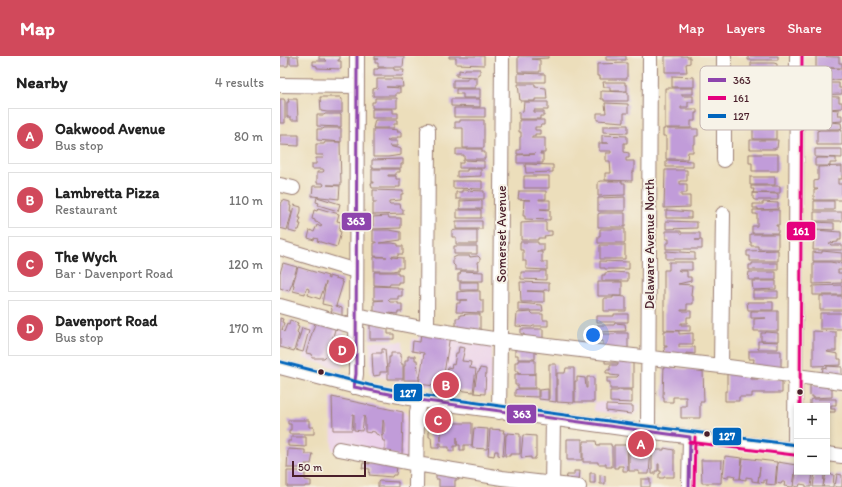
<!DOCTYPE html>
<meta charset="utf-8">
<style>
:root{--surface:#fff;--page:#f2f2f2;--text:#222;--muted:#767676;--line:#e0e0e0;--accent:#d1495b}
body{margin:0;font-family:Itim,sans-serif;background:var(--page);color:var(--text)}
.controls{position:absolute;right:12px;bottom:12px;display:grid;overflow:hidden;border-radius:0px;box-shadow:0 2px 6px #0003}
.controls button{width:36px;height:36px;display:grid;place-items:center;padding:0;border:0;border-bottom:1px solid var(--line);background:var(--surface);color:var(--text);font:20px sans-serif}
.scale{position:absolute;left:12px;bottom:10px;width:74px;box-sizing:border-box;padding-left:4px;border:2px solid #4a1f2b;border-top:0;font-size:11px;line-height:14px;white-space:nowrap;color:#4a1f2b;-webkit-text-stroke:3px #f7f3e8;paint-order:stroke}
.you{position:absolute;left:313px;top:279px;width:14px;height:14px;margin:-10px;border:3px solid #fff;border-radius:50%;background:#1a73e8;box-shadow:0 0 0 6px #1a73e833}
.badge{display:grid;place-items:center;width:26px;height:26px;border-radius:50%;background:var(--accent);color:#fff;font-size:13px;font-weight:700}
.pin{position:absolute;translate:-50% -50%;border:2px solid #fff;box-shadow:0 1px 4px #0006}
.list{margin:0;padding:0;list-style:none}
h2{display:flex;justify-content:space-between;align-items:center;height:52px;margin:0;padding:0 16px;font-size:17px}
h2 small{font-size:13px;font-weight:400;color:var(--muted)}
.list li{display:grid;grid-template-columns:26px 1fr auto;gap:12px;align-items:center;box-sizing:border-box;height:56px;margin:0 8px 8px;padding:0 8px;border:1px solid var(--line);border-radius:0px}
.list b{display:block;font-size:15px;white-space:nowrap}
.list p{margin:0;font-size:13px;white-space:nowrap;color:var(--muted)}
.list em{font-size:13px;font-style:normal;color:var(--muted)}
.map{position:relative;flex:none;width:562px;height:431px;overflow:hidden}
header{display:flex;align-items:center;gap:24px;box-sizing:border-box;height:56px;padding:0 20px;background:var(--accent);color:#fff}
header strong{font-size:19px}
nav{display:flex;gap:22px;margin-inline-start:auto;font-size:14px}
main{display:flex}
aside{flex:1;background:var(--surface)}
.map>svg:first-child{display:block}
</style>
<header>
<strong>Map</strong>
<nav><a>Map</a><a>Layers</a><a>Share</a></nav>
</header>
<main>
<aside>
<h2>Nearby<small>4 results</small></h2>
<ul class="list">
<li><span class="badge">A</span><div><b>Oakwood Avenue</b><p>Bus stop</p></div><em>80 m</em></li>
<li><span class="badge">B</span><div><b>Lambretta Pizza</b><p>Restaurant</p></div><em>110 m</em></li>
<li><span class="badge">C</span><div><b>The Wych</b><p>Bar · Davenport Road</p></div><em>120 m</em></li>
<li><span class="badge">D</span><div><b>Davenport Road</b><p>Bus stop</p></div><em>170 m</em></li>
</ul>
</aside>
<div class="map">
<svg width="562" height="431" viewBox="0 0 562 431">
<rect width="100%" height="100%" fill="#f7f3e8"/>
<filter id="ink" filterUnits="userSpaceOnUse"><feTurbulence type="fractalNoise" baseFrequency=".025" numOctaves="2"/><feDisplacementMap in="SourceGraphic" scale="8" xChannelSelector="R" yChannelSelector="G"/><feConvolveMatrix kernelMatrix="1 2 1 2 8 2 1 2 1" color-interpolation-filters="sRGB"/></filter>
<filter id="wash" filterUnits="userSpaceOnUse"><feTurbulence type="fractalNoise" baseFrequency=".012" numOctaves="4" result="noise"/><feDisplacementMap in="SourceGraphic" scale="16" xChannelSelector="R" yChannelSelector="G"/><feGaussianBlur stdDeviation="0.9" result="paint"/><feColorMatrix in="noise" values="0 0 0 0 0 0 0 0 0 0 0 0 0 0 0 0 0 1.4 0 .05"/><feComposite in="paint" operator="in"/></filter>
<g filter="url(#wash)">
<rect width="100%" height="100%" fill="#ecdebb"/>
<path fill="#ecd1ea" d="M33,262L64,270L62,312L60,313L23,302Z
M140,274L212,284V334L211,336L206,339L138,328L141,298L131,296L132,282L138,284Z
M90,285L123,286V326L92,319L90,317Z
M51,341L86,348L123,354L125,356L128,360V409L52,394Z
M314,346L360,348V353L358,356L352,360L314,355Z"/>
<g id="blocks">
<path fill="#c19cd9" d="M0,0H9L8,10H0Z
M10,0H18L19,8H10Z
M39,0H60V3L58,4V5H61V13L37,12V10L33,9V5H47L45,3H39Z
M95,0H123L124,1L123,11H98V7H95V3H98H95Z
M169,0H204V9L176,8V2H169Z
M238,0H268V2L252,3L260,4V16H238Z
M326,0H346V4H326Z
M385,0H407V1H410V7L406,8L407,16H385Z
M468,0H498V4H468Z
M536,0L559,1V7H562V12H549L562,13V23L548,25L551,27H559V32H562V38L536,39L535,27L538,26V25H536Z
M347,7V23H320V20H317V8Z
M471,7H494L497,8V15H494V16H471Z
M98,12H114V14H124L123,20H94V13H98Z
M185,13H200V18H198V21L176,20V17H179V14L185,15Z
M238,17L265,18V26H238Z
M392,20L414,21V31H392Z
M187,22L197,23V29H195V32H173V24H187Z
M97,23H122L123,31H106L120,32V37H116V40H93V33L97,32Z
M323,26H345V29H347V35H330V31H324Z
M238,28H255V31L266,32L267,43H255V45H240Z
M385,32H413V38H402V40H413V46H408V51H401V53H417V57H415V65H411V72H387V73H418V80H415V88H413V96H408L407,103H386V80H383V73H385Z
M176,33H200V42H183V38H176Z
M321,35L348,36V45H324V43H321Z
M536,40L559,41V46H562V52L548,53L559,54L558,59H562V65L550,66L561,67L562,72L559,73H536Z
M40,41H60L62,43V56H47L41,55Z
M95,42H117V52H92V46H95Z
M0,43H4L5,45V67H0Z
M8,43H17L18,64H11V61H7V46H9Z
M171,43H200V51L171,50Z
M244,46H268V54H254V56H264V60H260V63H239V56L243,55Z
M325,47L348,48V57H344V66L317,64V57H326Z
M174,52H205V61H174Z
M92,53H113V57H118V62H92Z
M45,58H61V71L37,70V59H44Z
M95,64H117V68H114V72H93Z
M180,64H204V92H183V72H175V66H180Z
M239,64H264V69H261L260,71H255V74H260V78H255V80H252V82H265V97H260V98H263V107H237V99L255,98H237V94H240V81H241V76H239Z
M331,69H348V77L323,76V70H331Z
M473,69H496V83H473Z
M44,72H61V86L37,84V73H43Z
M93,73H108L118,74L117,76H121V81H117V83H110L107,85H117V90H109L121,93V99L108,101H93Z
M540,74H562V89H537V75Z
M0,79H19V90L0,89Z
M322,79L347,80V87H344V96L349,97V102H346V105H354V116H352V125L325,124V117H331L330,105H326V97H331V95H319V87H329H322Z
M470,84H498L497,92H495V93H470Z
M45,86H60L61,129H47L60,130L59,143L32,140L33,130H43L44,129L43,127H37V116H43L44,115L43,113H32V108H36V102H43L44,101L43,99H36V88H44Z
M176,93H202V96H205V103H184V99H176Z
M535,93H562V102L535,101Z
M469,98H498V115H472V107H469Z
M537,102H556V107H550V110H535V103Z
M123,103V108H121V112H92V104Z
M183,104L204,105V112H179V107H183Z
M386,104L413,105V111H386Z
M245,108L273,109V116L246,117Z
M562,110V123H558V128H562V144H534V134H537L538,133H534V125L538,124V111Z
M92,113H120V116H116V119H108V120H116V123H120V131H116V132H92L91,127H94V126H92Z
M187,113H201V120L177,121V115H187Z
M385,114H407V125H400V128H407V137H401V140H410V151L384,152Z
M244,120H269V132H244Z
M470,121H495V129H470Z
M173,125H202V133L173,132Z
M320,125H342V127H345V139L318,140V126Z
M471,130H500V137H473L474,133H471Z
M93,134L123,135V138H121V144L109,145V147L110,148H120L121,153H123V158L93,159V147H96V146H93Z
M182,134L204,135V143H176V136H182Z
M239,135H266V143H259V144H270V153H260L270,154V164L245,163V160H243L244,144H251L238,143Z
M473,137L498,138V144H475L473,143Z
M37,141L60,148L58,155L38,149L39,147L36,146Z
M345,141V155H318V142Z
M3,144L10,146V150H11L10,156H12L7,174L0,172V150Z
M202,144V153H180V145Z
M534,145H554V154H534Z
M483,146L498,147V153L478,154V152H473V148H483Z
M14,149L21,151V155L19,162H21L19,168H21L19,174H17L16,177L9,175V172Z
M38,152L59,158L57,165L61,166L59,175L61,176L57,191L37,185L38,183L34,182V184L28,182L30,174L34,176L37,169L41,171L42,169H40V167L35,166V164L32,163L34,154L37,155Z
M177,154H201V162H177Z
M386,154L411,156V162H386Z
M473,154H499V169H496V170H498V177H472V170H477V158H473Z
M534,156H562V165H534Z
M320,157H345V171H318V158Z
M108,160L109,162H121V172L93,173V161Z
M176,165H202V173H176Z
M386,165L417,166V172L386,173Z
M255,166H266V175H272V179L264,180L265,182H258V184H241V167Z
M534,166L554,167V174L534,173Z
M320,173H345V187H318V180H320Z
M93,174H109L121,176V184L99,187H112L118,188V190H123V198H118V200H113L111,201L123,202V212H118V214L112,215H94V201H107L94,200V187H96V186H93Z
M176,174H197V188H176V181H172V175Z
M534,174L561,176V184H558V186L549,187L551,189H562V194H533Z
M386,175H401V177H420V184H415H422V193H386V187H389V183H386Z
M470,178H498V193H478V190H471V186H470Z
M240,186H258V188H264V195H257V196H262V206H267V214L246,213V205H243V194H240Z
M320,189H345V203H320Z
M174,190H197V198H174Z
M498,194V205H470V200H467V195Z
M386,195L415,197V203H386Z
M542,195L562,197V205H533V196L542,197Z
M177,200H190V201L198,200L200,202V205L198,206L199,214H175V210L173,208V202Z
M320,205L349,206V213H325V212H320Z
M389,206H412V214H398L400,215H407V221H411V225L398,228L412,229L411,240H413V248H407V254H401V255H411V261H407V267H401V269H410V275L384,274V214H389Z
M533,206H550L562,208V214H558V217H562V227L533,228Z
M3,207L17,211L12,228L9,235L0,232V217Z
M472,207H498V214H469V209H472Z
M18,211L48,220L47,222L49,223V220L62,224L61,226L63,227L56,250L62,252V261L51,259L52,254L51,250L42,248L46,226L40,243L28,239L29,234L28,232L26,233L25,238L13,235L14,229L13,228Z
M181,215L203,216V225H178V218H180Z
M261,215H266V224L241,223V216H261Z
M94,216H118V219H122V226H118V228H110L109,230L94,229Z
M333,216L348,217V225H322V219H325V217Z
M469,216H496V224H469L468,222Z
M472,225H496V233L473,234Z
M180,226H198V234H180Z
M240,226L269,227V234H264V235H247L264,236V246H241Z
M318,226H342V240H318Z
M562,229V239H533V230Z
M94,230L118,231V233H122V240H118V243H110L108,244L110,246H118V248H122V256H118V258L109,257V258H94V245L103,244H94Z
M189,235H200V244H203V257L176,256L177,247H180V244H188H177V236Z
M473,235H498V242H473Z
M333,240L346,241V255H324V242H333Z
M540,240H562V254H540Z
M467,246H493V254H468Z
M238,247L262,249L263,255H238Z
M471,255H498V275H474V263L486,262H471Z
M251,256L253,258H263V264H268V270H253L252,271L236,270L237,257Z
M540,257H562V273H540Z
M189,258H200V274L179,273V270H176V262H180V259Z
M334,258H348V266H317V260H334Z
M0,262L3,263L2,266L4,267L2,274L4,276L7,268L9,269L10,264L18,267L17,270L19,271L17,276L19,278L14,295L0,291Z
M36,264L56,270L48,298L44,302H32L31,298L26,297Z
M90,264L108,272V278H114V283H90Z
M335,267L345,268L346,275L318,276L317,269H334Z
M22,272L29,274L23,296L16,294Z
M241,273H263V283H244V278H241Z
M141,275L170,279L162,331L139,328L144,297L132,295L133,285L140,286Z
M384,275H399V278L413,277V288H399V291H415V298L406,297V299H385L384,291H387V290H384Z
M533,275L556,276V295H548L547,296L558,298V303H561V309L533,310Z
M486,276L498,277V285H481V277H485Z
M335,277H348V294L323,293V285H318V278H335Z
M478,285L498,286V293H478Z
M255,289V303H238V299H235V292Z
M179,291L185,292L182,305L191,306L190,312L196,313L193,336L163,332L165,317H167L168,311L171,312L172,308L174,309L176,297H178Z
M102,293H105L107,316H100V319L94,320L93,318L92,297H102Z
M469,295H501V313L473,311L474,303H469Z
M111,297H120V301H121V308H123V323H108V308H109V301H111Z
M128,300H135V304H137L139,324H124V310H125V304H128Z
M325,301H353V333H330V326H327V322H337L339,320L330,319V317H326V314H330V309H338V307H325Z
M238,304H255V318H238V315H235V306H238Z
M269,308H276V346L269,345Z
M384,308L391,309V312L423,314L424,346H420V362H401V350H406V341H393V346H384V341H383Z
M547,310L562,311V322L542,320L543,311L547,312Z
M200,312L206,313L205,338L194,337L197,317L199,316Z
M286,312H294V347L277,346V317H285Z
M447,317L471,318V323H502V337H472V341H459V345H445V335H447Z
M235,318H255V332H238V329H235Z
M297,321L305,322L306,332H307V321H314V346H295V325H297Z
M530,329L552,331V341L533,342V340H530Z
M238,333H258V341L235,340V334Z
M268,333V344L259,343V334Z
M339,334H352V347L330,346V335H337Z
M52,341L123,356L122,400L105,397V385H103L102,382V379L104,378V367L103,364L102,380L96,378L95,376L91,375V377L85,376V363L84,360L82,375L74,374V358H73L72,374H53Z
M532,343H556V349H551V353H555V356H547V350H530V344Z
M326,349L353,350V356L351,358L326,355Z
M154,361L160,362L161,385V367H192V389H184V394H180V389H177V381V390H174V395H169V391H161V387H159V392H152L151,381H149V368H152V362Z
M8,364H29V371H34V378H9V374H11V368H8Z
M194,372L208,373L207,393L192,392Z
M210,373L224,374L223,377H225L223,400L218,399V395H215L214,400L208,399Z
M227,377L240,378V398H230V400H225L226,379H227Z
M243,379L256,380V401H255V403H251V401L242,402L241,400Z
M11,381H26V391L8,390V385H11Z
M287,383H302V404H287Z
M304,385H316L317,390H319V388H331V390H332V411H326V408H318V406H303V388H304Z
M334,389H347L348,415H343V410H338V412H334Z
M349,391L371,393L369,418H359V415H349Z
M384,392L394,394V421H384V422H379V418L381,417V415H379V408H378V415H375V418H372V394H384Z
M8,393L25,394V398H33L31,408H25V412H7Z
M445,400L462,402L460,423H454L455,420L451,419H448V422L443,421Z
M463,402L497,406L495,429L486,428L487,424H484V427L478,426L480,411L478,426L472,425V422L466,421V424L460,423Z
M421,404H442L441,427H422Z
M90,406L117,409L116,419H113L112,421L89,419L90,413L82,412L83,407L90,408Z
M498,406L516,409L513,431L504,430L505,426H502L501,428L496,427Z
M7,415H25V424L31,425V430H25V431H7Z
M294,415H300L299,425L286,424L287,419H294Z
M516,416H533L531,431H526V429L520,428L519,431L514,430Z
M535,416H542V418H544L543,431H533Z
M310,417H315V427H310Z
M156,418H179V424H175V431H159V423H156Z
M546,418L554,419L553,431H543Z
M557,418L562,419V431H555Z
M320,419L325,420V428H320Z
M361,423H370V431H361Z
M99,425L118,426V431H98V426Z"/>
</g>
</g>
<g filter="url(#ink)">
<use href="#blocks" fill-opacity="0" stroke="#9b7e73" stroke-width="1"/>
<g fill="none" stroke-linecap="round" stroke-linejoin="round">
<g stroke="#9b7e73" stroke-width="16">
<path id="minor" d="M0,29L77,30
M444,104V0
M0,129L13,132
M0,192L76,215
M0,250L76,271
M76,259L147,273L220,284L292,293L441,310L562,326
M147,273L148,74
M441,310L443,158
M0,311L88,334L139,344L342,372L517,394
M74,331L76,318L77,0
M219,356L220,284L222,0
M368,375L370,0
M59,393L136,408L222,422L299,431
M515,394L517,0
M547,398L562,400
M136,431L137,357L139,344
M272,431L273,363
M409,431L410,381"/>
</g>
<use href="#minor" stroke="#fff" stroke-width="14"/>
<g stroke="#f7f3e8" stroke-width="6">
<path id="bus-1" d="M74,331L139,344L410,381
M74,331L76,318L77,0
M409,431L410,381"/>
</g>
<g stroke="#f7f3e8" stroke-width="6">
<path id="bus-2" d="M520,350L522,0
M409,386L514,399
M414,431L415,381"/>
</g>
<g stroke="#f7f3e8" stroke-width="6">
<path id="bus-3" d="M1,306L89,329L140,339L343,367L517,389"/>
</g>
<use href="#bus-1" stroke="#8e44ad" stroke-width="3"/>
<use href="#bus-2" stroke="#e5007d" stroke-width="3"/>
<use href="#bus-3" stroke="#0065bd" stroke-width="3"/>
</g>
</g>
<g fill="#4a1f2b" stroke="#f7f3e8" stroke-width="1.5">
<circle cx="41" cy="316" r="3.5"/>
<circle cx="520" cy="336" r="3.5"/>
<circle cx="427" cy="378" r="3.5"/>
</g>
<g text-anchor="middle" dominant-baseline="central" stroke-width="4" stroke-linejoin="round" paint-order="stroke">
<g font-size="13" fill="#4a1f2b" stroke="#f7f3e8">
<text transform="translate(221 178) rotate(-90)">Somerset Avenue</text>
<text transform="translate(369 188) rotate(-90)">Delaware Avenue North</text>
</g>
</g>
<rect x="420" y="10" width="132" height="64" rx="6" fill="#f7f3e8" stroke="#c3b3af" stroke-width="1"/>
<rect x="428" y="22" width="18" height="4" fill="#8e44ad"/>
<rect x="428" y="40" width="18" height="4" fill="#e5007d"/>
<rect x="428" y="58" width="18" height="4" fill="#0065bd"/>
<g font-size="11" fill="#4a1f2b">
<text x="453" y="28">363</text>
<text x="453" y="46">161</text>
<text x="453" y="64">127</text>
</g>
<g stroke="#f7f3e8" stroke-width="1.5">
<rect x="61" y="156" width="31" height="19" rx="4" fill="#8e44ad"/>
<rect x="506" y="165" width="30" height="20" rx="4" fill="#e5007d"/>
<rect x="113" y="327" width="30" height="19" rx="4" fill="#0065bd"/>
<rect x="226" y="348" width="31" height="20" rx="4" fill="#8e44ad"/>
<rect x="432" y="371" width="30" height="19" rx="4" fill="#0065bd"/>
</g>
<g font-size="11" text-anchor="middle" font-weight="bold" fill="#fff">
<text x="76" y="169">363</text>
<text x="521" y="179">161</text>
<text x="128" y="341">127</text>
<text x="242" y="362">363</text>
<text x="447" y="384">127</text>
</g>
</svg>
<div class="controls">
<button>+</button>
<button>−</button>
</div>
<div class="scale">50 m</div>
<div class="you"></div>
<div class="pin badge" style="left:361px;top:388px">A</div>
<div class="pin badge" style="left:166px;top:329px">B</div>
<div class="pin badge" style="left:158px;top:364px">C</div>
<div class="pin badge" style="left:62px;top:294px">D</div>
</div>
</main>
